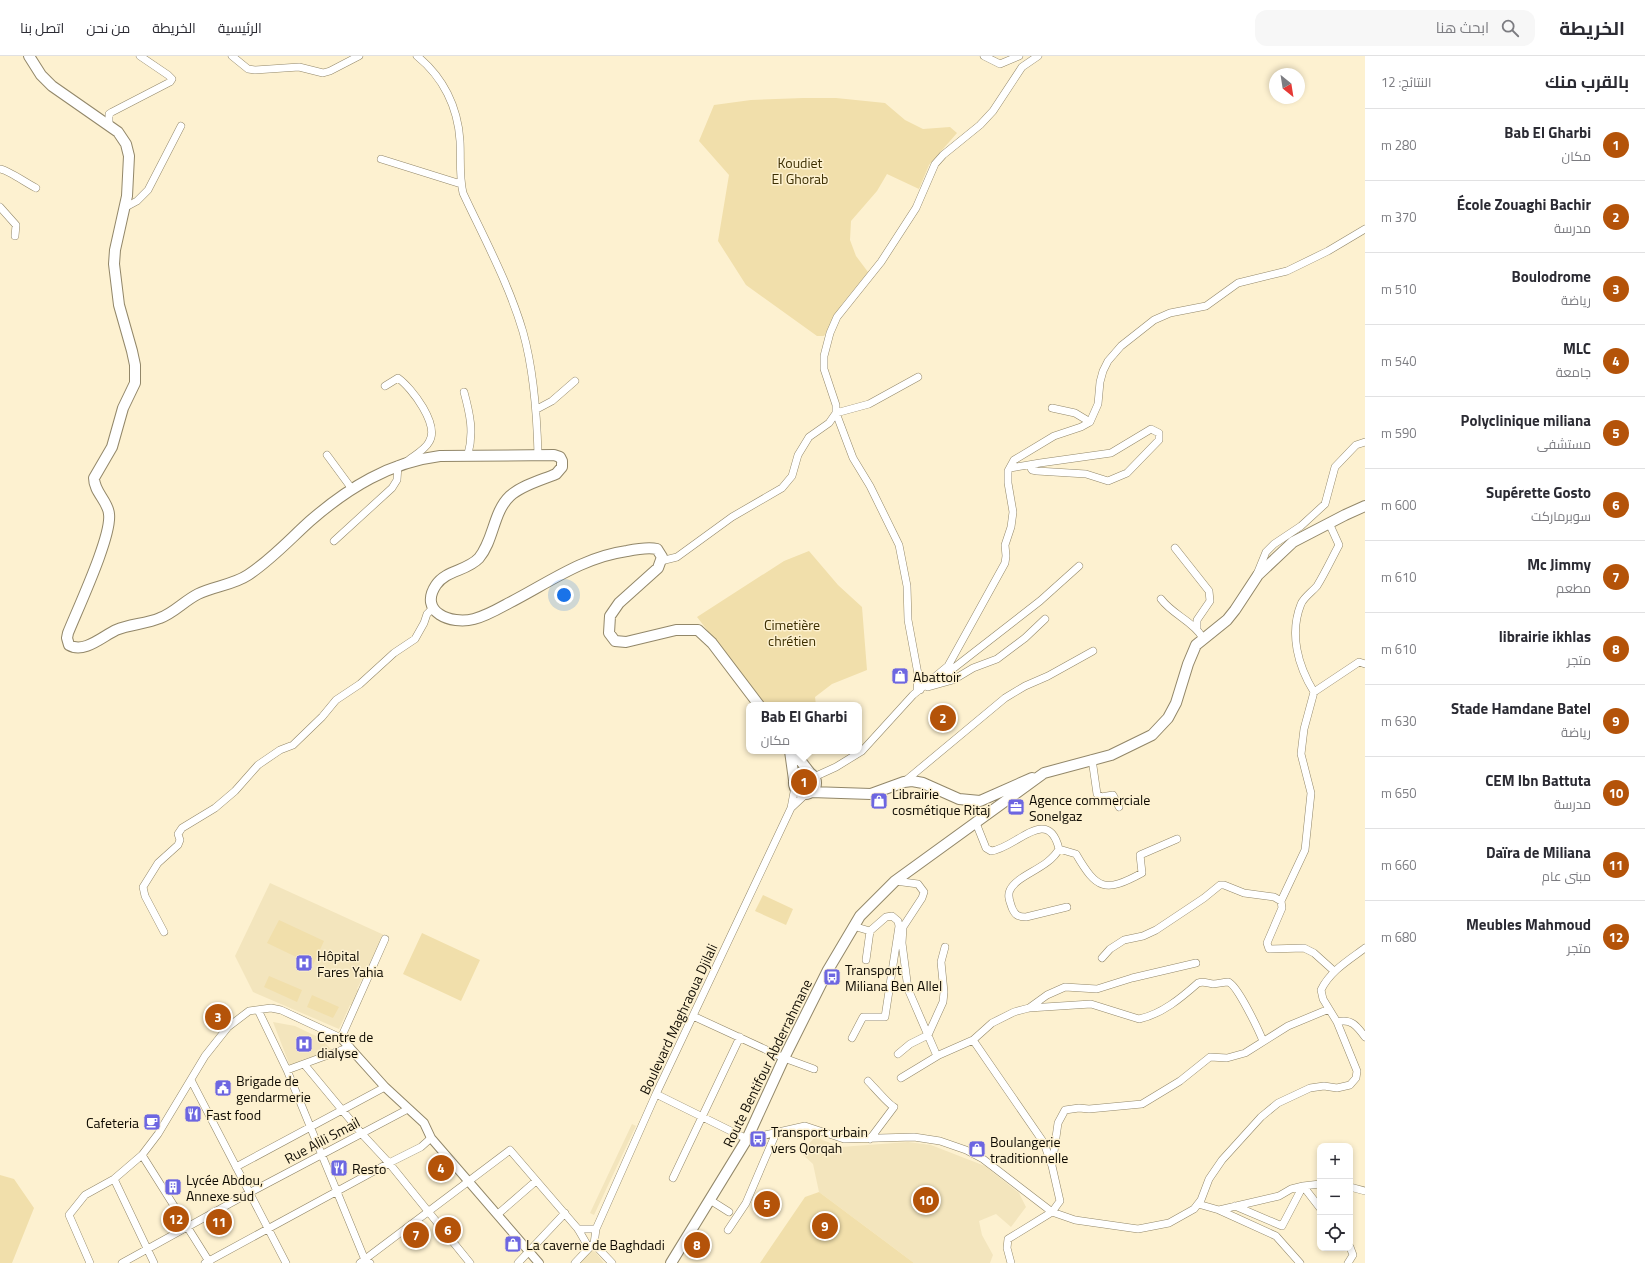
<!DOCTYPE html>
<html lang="ar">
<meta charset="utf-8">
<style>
:root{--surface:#fff;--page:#f7f7f7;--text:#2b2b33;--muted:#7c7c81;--line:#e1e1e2;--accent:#b45309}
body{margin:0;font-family:"Titillium Web",Cairo,sans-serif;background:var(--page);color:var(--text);direction:rtl}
.controls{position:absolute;right:12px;bottom:12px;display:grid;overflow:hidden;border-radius:8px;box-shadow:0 2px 6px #0003}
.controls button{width:36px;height:36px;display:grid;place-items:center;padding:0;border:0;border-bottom:1px solid var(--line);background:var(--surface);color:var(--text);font:20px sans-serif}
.compass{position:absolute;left:1269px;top:12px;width:36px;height:36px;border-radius:50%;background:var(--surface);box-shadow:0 2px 6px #0003;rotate:150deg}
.you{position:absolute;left:564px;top:539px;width:14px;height:14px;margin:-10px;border:3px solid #fff;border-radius:50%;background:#1a73e8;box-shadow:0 0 0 6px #1a73e833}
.badge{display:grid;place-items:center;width:26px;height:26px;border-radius:50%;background:var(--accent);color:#fff;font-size:13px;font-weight:700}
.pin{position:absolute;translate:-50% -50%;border:2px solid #fff;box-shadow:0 1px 4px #0006}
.popup{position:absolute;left:746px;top:646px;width:116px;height:52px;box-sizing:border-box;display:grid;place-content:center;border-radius:8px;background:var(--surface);filter:drop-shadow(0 1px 3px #0005);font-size:13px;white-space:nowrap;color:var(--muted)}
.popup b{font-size:15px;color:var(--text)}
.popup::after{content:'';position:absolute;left:50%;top:100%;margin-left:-8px;border:8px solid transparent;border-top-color:var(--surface)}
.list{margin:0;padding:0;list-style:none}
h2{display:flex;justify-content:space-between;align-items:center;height:52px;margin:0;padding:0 16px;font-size:17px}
h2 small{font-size:13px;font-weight:400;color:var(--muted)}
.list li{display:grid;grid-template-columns:26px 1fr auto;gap:12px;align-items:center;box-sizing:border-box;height:72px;padding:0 16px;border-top:1px solid var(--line)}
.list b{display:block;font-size:15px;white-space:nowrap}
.list p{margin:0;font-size:13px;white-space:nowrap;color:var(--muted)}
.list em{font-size:13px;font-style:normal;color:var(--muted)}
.icon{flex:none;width:22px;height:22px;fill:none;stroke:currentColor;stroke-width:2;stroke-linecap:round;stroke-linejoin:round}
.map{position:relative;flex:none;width:1365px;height:1207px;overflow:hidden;direction:ltr}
header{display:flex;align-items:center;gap:24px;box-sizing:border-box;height:56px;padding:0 20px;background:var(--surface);border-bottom:1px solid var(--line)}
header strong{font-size:19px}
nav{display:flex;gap:22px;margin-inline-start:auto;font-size:14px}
.search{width:280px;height:36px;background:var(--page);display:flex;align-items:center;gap:10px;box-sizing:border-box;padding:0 14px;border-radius:12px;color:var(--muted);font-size:15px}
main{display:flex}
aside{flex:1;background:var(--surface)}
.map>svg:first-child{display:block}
</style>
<header>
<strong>الخريطة</strong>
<div class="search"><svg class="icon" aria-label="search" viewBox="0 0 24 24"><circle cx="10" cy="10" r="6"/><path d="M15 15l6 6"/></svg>ابحث هنا</div>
<nav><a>الرئيسية</a><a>الخريطة</a><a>من نحن</a><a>اتصل بنا</a></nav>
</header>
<main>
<aside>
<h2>بالقرب منك<small>النتائج: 12</small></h2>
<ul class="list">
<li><span class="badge">1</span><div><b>Bab El Gharbi</b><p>مكان</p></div><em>280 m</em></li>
<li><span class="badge">2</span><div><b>École Zouaghi Bachir</b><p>مدرسة</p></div><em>370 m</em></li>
<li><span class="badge">3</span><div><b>Boulodrome</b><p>رياضة</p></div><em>510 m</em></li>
<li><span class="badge">4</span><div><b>MLC</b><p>جامعة</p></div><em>540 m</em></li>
<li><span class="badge">5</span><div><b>Polyclinique miliana</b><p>مستشفى</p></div><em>590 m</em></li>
<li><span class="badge">6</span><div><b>Supérette Gosto</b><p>سوبرماركت</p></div><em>600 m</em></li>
<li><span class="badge">7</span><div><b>Mc Jimmy</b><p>مطعم</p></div><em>610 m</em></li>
<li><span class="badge">8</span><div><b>librairie ikhlas</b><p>متجر</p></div><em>610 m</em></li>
<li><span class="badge">9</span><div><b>Stade Hamdane Batel</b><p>رياضة</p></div><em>630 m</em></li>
<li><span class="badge">10</span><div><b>CEM Ibn Battuta</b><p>مدرسة</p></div><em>650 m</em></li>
<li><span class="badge">11</span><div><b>Daïra de Miliana</b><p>مبنى عام</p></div><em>660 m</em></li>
<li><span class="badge">12</span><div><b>Meubles Mahmoud</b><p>متجر</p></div><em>680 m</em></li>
</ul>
</aside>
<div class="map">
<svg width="1365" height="1207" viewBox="0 0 1365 1207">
<rect width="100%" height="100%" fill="#fdf1d0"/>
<path fill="#f3e5bd" d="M270,827L384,879L357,933L361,935L354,951L350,949L339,973L253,936L235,900Z
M273,966L295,970L320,982L333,995L290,1010Z
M632,1068L636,1070L594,1159L590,1157Z
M815,1081L841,1091L908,1086L931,1089L985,1110L1019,1137L1026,1151L1011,1171L996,1158L979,1165L982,1179L993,1199L990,1207H914L819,1136L813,1108L801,1097Z
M593,1193L604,1207H579Z"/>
<path fill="#f1dfab" d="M803,42H836L885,47L905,64L923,73L950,71L957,77L929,109L919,133L887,118L877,135L851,165L850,184L856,200L868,216L842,248L824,280H817L746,229L718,185L729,119L699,85L714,49L751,44Z
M809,495L838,529L862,551L867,614L832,628L815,641L816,649H766L697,561L784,505Z
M763,839L793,853L786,869L755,855Z
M279,864L324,885L313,909L267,887Z
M422,877L480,904L461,945L403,918Z
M269,920L302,934L297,946L264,931Z
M312,939L339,951L333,962L307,951Z
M218,948L230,959L218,974L206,963Z
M0,1119L14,1123L34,1152L12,1207H0Z
M819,1136L914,1207H760L805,1141Z"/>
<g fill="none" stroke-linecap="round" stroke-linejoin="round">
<g stroke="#928769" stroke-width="8">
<path id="minor" d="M232,0L248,13L255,14L299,11L323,17L330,15L359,0
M417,0C443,21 458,51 460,85C461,102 459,120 463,137C484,182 509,228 523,276C534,315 537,359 538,399
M984,0L1000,8L1019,0
M109,69V58L112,56L170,26L172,23L168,19L140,0
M381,103L461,128
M0,113C8,114 26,127 36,132
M0,151L16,169L15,180
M124,152L137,145L148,134L181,70
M918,321L869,348L836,357L853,402L870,430L899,489L907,530L908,564L918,618L917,635L920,634
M385,330L398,322C412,332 440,369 429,386C425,394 413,400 406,406
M464,336C470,358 474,376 468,398
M1052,352L1075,357L1090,366
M537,353L552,345L575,325
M327,399L352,433
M1010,412L1040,407L1111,397L1151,373L1159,377V384L1127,417L1108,425L1086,418L1037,415L1032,414L1029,409
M334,485L392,432L397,424L398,409
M1175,492L1209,535L1210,545L1197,564V572
M661,505L677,501L732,461L782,432L792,420L798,399L809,381L829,367L836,357V349L824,313V300L830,277L837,261L881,206L916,152L935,108L943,99L980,69L993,55L1022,11L1038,0
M1257,518L1266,496L1274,488L1301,470L1325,448L1335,411L1356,389L1365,386
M1161,543C1173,559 1193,565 1203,582
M941,622L1040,545L1079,510
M928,631L953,624L973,612L997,603L1025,582L1045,563
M1314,636L1359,606L1365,608
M1092,703L1097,738L1101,741L1113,739L1119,751
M814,721L836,711L862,695L913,639L948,610L1005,507L1006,500L1005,489L1011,471L1013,456L1008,427V415L1014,404L1054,380L1081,371L1090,366L1098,348L1100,326L1103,315L1108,305L1121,290L1154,264L1170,257L1206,250L1238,227L1287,215L1328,195L1365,173
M904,726L1005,642L1025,630L1048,620L1093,595
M791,752L807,737
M976,767L986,792L991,795C1015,793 1048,748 1059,793C1048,813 1018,818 1010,834C1007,840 1010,846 1012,852C1015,859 1018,861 1026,861L1067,851
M1059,793L1076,798C1097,834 1105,837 1142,817L1140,799L1177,783
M895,825L918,828L924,836L922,842L903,871L902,887L908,933L937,1000
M1281,845L1305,794L1311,737L1301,698L1304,673L1314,636C1298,610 1289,578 1301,548C1304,541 1312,536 1317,530C1325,517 1332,502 1339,489L1329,467
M164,876L145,840L143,831L158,807L178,789L180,784L178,778L182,772L215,752L235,735L258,709L280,694L293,689L322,661L336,644L360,628L394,597L415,583L424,567L427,558L433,552
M1102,902L1110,893L1124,884L1143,880L1156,874L1204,842L1220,829H1224L1244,837L1274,841L1281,845L1282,852L1267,887L1269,893L1304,892L1314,897L1334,915
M866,904L870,875
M1029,952L1047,939L1065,931L1097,933L1132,922L1196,907
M258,954L287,1014L365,1204L370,1207
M693,960L784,1002L814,1013
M1337,966C1351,962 1357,970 1365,981
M852,982L863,961H885L899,870L898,865L892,860L886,861L870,875L853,870
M973,984L1044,1087L1052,1110L1060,1145L1052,1156L1008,1183L1007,1192L1011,1207
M898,998L910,988L928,979L943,946L944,936L941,906L945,891
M304,1008L362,1078L389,1107L470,1207
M287,1014L350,991
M901,1022L939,999L973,984L992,967L1014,956L1029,952L1091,948L1139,963C1162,958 1181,942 1198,927C1203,925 1207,927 1213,928C1218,928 1224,926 1228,926C1237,928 1259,975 1263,985
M191,1024L286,1207
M868,1025C873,1030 889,1049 894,1051L870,1083
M656,1038L747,1083L805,1070L844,1083L914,1081L940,1085L966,1094L983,1103L1052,1156L1075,1164L1138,1173L1169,1167L1194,1153L1201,1144L1209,1123L1222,1104L1261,1061L1278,1047L1310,1032L1324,1030L1337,1032L1350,1029L1356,1022L1357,1015L1337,966L1323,943L1321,934C1330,915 1349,904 1365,892
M142,1099L210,1207
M1052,1110L1058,1067L1065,1054L1079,1052L1089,1053L1142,1048L1180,1025L1210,1001L1227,1002L1245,997L1288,970L1329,953
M236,1111L385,1031
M673,1122L740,981
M114,1123L154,1207
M1350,1131L1365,1135
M710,1144L729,1156
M1198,1148L1219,1154L1276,1180L1300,1207
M1235,1150L1282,1170L1303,1130L1320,1128
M1219,1154L1279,1140L1291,1133L1303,1130L1320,1152
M498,1158L536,1125
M578,1173H596
M728,1174L746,1147L776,1077
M594,1188L596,1173L656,1038L791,752L795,731
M594,1188L612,1207
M90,1207L69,1159L85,1139L114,1123L142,1099L158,1078L205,1000L228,971L249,955L271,952L281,954L341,982L385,883
M122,1207L249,1137L408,1053
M205,1207L389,1107L421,1091L431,1082
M360,1207L510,1094L578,1173L589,1192
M518,1207L565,1157
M575,1207L592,1189
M1348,1207L1353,1199L1350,1191"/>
</g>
<g stroke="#928769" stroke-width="10">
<path id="tertiary" d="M341,982L385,1031L424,1067L431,1082L539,1207"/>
</g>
<g stroke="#928769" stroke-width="12">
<path id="secondary" d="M29,0L41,19L52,30L118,76L126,88L129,100L127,140L115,194L114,208L119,249L132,295L135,309V327L123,352L112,391L94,422C94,436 108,445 109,458C112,480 78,552 68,577L67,582L69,589C84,598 103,580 116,574C130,568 146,568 160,562C174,557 184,545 198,538C214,530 233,529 248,519C271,504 290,483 310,465C348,432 390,406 440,400L554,399L560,401L562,405V411L556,418C542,424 522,429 510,440C493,456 494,484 479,502C467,515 446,514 436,529C418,556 451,569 474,563C486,560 498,553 509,547C548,527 583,501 627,495C637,493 648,491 657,493L662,501L658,512L619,547L610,560L609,577L615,585L626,586L676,574H698L712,587L759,649
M790,695L794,724
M793,695L810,717
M794 727a11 11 0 1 1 22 0a11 11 0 1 1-22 0Z
M811,736L871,738L904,726L912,725L923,727L959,743L980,745L1032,722
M671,1207L747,1083L784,1002L828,914L860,860L895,825L1044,717L1111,699L1152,679L1168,662L1176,647L1188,608L1196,589L1227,564L1235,554L1258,519L1293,486L1345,459L1365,450"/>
</g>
<use href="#minor" stroke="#fff" stroke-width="7"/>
<use href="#tertiary" stroke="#fff" stroke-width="8"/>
<use href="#secondary" stroke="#fff" stroke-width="10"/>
</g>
<defs>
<g id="shop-square" transform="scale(0.9)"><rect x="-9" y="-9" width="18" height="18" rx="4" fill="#6d66e1" stroke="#fdf1d0"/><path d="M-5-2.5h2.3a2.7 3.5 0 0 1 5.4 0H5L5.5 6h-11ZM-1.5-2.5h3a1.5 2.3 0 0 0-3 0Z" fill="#fff"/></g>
<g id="office-square" transform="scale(0.9)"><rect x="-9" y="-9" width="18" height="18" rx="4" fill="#6d66e1" stroke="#fdf1d0"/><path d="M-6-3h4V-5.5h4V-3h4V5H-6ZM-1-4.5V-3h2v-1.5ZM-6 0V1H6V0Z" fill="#fff"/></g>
<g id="hospital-square" transform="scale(0.9)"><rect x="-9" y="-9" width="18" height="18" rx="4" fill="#6d66e1" stroke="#fdf1d0"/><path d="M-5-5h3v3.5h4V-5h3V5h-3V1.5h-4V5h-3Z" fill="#fff"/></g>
<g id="bus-square" transform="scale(0.9)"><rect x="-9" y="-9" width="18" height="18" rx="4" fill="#6d66e1" stroke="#fdf1d0"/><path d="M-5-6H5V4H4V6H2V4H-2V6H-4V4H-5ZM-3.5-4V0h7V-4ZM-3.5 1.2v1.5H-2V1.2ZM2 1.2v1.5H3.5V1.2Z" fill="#fff"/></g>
<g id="civic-square" transform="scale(0.9)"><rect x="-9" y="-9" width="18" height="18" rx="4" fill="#6d66e1" stroke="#fdf1d0"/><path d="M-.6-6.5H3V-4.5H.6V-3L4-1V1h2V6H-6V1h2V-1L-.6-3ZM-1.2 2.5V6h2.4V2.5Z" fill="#fff"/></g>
<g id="restaurant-square" transform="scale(0.9)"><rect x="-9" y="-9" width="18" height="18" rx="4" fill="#6d66e1" stroke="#fdf1d0"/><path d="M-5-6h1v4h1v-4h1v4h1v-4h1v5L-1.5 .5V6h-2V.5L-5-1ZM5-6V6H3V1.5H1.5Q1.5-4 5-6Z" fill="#fff"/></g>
<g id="cafe-square" transform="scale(0.9)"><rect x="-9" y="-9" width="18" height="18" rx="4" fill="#6d66e1" stroke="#fdf1d0"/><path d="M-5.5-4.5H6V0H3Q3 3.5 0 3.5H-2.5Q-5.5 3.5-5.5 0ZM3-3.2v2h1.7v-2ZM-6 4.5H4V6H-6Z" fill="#fff"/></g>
<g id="building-square" transform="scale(0.9)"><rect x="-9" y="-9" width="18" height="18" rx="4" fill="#6d66e1" stroke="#fdf1d0"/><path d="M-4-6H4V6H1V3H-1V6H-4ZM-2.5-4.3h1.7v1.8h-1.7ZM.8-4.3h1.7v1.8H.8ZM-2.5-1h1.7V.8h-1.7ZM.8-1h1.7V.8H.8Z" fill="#fff"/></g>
</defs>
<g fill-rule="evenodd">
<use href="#shop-square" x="900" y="620"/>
<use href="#shop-square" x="879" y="745"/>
<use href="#office-square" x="1016" y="751"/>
<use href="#hospital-square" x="304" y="907"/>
<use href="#bus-square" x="832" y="921"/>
<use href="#hospital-square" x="304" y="988"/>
<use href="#civic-square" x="223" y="1032"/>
<use href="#restaurant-square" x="193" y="1058"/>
<use href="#cafe-square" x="152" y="1066"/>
<use href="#bus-square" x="758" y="1083"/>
<use href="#shop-square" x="977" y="1093"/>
<use href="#restaurant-square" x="339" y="1112"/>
<use href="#building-square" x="173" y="1131"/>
<use href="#shop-square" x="513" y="1188"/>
</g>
<g text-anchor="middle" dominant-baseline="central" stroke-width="3" stroke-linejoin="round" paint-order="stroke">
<g font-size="14" fill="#3c2e00" stroke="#fdf1d0">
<text x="800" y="106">Koudiet<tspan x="800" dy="16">El Ghorab</tspan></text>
<text x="792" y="568">Cimetière<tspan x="792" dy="16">chrétien</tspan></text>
</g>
<g font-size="14" fill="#0f0b02" stroke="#fdf1d0" text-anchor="start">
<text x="913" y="620">Abattoir</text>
<text x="892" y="737">Librairie<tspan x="892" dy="16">cosmétique Ritaj</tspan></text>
<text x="1029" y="743">Agence commerciale<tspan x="1029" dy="16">Sonelgaz</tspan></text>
<text x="317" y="899">Hôpital<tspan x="317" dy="16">Fares Yahia</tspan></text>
<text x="845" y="913">Transport<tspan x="845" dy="16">Miliana Ben Allel</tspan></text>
<text x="317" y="980">Centre de<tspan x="317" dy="16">dialyse</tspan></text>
<text x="236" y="1024">Brigade de<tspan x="236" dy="16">gendarmerie</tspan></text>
<text x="206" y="1058">Fast food</text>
<text x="139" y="1066" text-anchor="end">Cafeteria</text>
<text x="771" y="1075">Transport urbain<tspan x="771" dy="16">vers Qorqah</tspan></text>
<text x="990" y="1085">Boulangerie<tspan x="990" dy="16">traditionnelle</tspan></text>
<text x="352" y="1112">Resto</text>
<text x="186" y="1123">Lycée Abdou,<tspan x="186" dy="16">Annexe sud</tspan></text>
<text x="526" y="1188">La caverne de Baghdadi</text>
</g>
<g font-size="14" fill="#0f0b02" stroke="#fdf1d0">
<text transform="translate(678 963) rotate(-65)">Boulevard Maghraoua Djilali</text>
<text transform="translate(767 1007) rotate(-64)">Route Bentifour Abderrahmane</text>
<text transform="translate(322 1084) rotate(-28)">Rue Alili Smail</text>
</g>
</g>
</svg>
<div class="controls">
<button>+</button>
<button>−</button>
<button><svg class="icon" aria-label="locate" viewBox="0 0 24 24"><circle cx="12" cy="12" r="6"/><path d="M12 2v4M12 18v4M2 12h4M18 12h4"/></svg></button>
</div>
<svg class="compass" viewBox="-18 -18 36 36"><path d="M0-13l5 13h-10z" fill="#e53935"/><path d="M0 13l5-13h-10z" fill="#7c7c81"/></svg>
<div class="you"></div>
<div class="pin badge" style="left:804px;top:726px">1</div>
<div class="popup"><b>Bab El Gharbi</b>مكان</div>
<div class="pin badge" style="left:943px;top:662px">2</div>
<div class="pin badge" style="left:218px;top:961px">3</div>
<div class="pin badge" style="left:441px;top:1112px">4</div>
<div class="pin badge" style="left:767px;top:1148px">5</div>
<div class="pin badge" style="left:448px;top:1174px">6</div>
<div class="pin badge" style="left:416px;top:1179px">7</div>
<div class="pin badge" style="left:697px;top:1189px">8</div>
<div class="pin badge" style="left:825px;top:1170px">9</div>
<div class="pin badge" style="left:926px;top:1144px">10</div>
<div class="pin badge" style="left:219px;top:1166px">11</div>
<div class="pin badge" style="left:176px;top:1163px">12</div>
</div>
</main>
